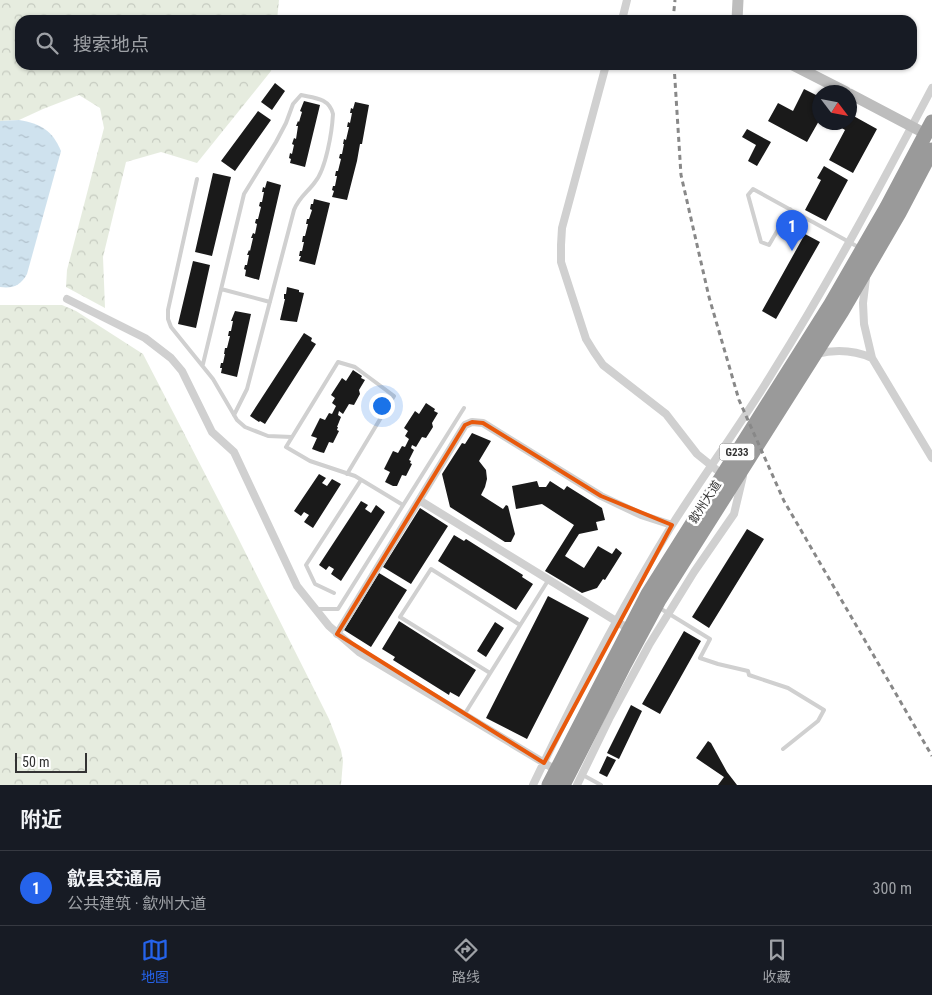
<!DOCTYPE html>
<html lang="zh">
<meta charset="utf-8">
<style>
:root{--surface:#171b24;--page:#20242c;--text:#f1f3f6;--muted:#9ea1a6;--line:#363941;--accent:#2563eb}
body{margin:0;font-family:"Roboto Condensed","Noto Sans SC",sans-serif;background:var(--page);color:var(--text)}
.compass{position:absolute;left:812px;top:85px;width:45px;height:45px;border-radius:50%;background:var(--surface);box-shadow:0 1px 4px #0004;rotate:122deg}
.scale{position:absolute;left:15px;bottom:12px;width:72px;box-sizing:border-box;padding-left:5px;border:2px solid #333;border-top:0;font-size:14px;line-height:18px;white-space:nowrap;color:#333;-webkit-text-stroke:4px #fff;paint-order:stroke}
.you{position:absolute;left:381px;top:405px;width:18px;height:18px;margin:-12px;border:4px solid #fff;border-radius:50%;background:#1a73e8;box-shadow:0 0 0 8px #1a73e833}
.badge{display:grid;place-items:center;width:32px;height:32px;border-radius:50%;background:var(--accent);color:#fff;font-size:16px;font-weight:700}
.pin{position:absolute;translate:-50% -41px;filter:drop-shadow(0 1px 2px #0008)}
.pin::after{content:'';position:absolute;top:26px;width:18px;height:15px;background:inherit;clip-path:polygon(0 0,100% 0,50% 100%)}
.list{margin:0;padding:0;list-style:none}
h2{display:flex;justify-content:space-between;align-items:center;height:65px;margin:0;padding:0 20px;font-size:21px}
h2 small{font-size:16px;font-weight:400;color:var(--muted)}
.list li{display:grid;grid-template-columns:32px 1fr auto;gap:15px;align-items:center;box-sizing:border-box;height:75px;padding:0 20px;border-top:1px solid var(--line)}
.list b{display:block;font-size:19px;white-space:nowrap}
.list p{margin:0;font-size:16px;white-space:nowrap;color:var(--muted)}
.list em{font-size:16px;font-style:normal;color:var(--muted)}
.icon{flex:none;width:28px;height:28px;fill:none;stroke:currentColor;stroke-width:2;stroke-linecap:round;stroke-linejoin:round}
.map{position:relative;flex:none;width:932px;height:785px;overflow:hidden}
.search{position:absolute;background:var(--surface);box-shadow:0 1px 4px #0004;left:15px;right:15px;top:15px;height:55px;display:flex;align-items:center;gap:12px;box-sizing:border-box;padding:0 18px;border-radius:15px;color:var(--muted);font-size:19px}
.sheet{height:140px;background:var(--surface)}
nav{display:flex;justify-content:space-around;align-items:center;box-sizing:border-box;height:70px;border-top:1px solid var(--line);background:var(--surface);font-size:14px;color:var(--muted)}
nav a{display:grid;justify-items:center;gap:2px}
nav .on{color:var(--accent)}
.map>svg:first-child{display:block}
</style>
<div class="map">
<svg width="932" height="785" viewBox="0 0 932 785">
<defs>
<pattern id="forest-crowns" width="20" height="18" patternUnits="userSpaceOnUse" patternTransform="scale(1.25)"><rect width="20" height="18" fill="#e6ecdf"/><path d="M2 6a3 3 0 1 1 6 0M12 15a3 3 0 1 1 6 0" fill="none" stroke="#c6cbc0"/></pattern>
<pattern id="water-ripples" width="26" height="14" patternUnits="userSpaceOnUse" patternTransform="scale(1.25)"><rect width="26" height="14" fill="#cfe2ee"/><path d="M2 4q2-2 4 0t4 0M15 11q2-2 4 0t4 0" fill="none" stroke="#b2c2cd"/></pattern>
</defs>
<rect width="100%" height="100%" fill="#fff"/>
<path fill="url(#forest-crowns)" d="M0,0H279L277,20H20V65H272L271,71L197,163L161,152L126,162L103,257L105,308L66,287L67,270L104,128L100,108L79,95L43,109L19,120L0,121Z
M0,305H62L76,311L143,354L233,528L329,719L341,750L343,761L341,785H0Z"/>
<path fill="url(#water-ripples)" d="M19,120C41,124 52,130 61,151L27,274C21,285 13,289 0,287V121Z"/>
<path fill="#1a1a1a" d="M275,83L285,91L272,110L261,102Z
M804,89L820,97V119L807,142L768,121L778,103L793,111Z
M304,101L320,105L305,167L290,163L291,159L289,158L290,153L292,154L294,145L292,144L294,138L296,139L298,126H296L298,121L299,122L302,112L300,111Z
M355,102L369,105L362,144H360L357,161L347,200L332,197L334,191L332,190L333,186H335L337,176H335L336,171H338L341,159L339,158L340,154H342L344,144H343L344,139L346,140L349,127H347L348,122L350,123L352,113H350L351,108L353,109Z
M258,111L271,120L235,171L221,161Z
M850,114L877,129L853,173L829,160L845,130L832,122H850Z
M747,129L771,142L757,166L748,161L756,145L742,137Z
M824,166L848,180L826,221L805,210L821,180L817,178Z
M213,173L231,177L212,256L195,252Z
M267,181L281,185L259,280L245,276L246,270L244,269L245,265H247L249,255H247L249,250L250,251L253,238H251L253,233L255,234L257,224L255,223L256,219H258L261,207L259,206L260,202H262L264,192H262L263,187L265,188Z
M314,199L330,203L315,265L299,261L301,256H299L300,251H302L304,242H302L303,236H305L308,224H306L307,219H309L312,210L310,209L311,204H313Z
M805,234L820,242L776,319L762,311Z
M193,261L210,265L196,328L178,324Z
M287,287L299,290V292L304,293L297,322L280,320L285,299H284V294H286Z
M235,311L251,314L237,377L221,373L222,368H220L221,363H223L225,354H224L225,348H227L230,336H228L229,331H231L233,321H231Z
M304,333L312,338L311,341L316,344L265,424L260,421L259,422L250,416Z
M353,370L362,376L361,378L365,380L359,390L360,394L354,405L349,404L343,414L339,411L338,415L341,417L337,427H338L337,430L339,431L333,443L329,442L324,453L320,452L312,449L317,438L311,436L320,418L325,420L329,413L332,414L336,406L332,403L335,398L331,395L342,378L346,381Z
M426,403L435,409L434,411L438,413L432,423L433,427L426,438L422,437L416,447L412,445L411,448L414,450L409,460L411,461L410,463L412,464L406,476L402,475L397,486H393L385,482L390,472L384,469L393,451L398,453L402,446L405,447L409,439L405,436L408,431L404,428L415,411L419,414Z
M472,433L491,441L479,461L486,470L487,479L485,487L481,495L503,509L506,505L508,506L515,534L511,542H505L450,507L442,474L462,443L465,444Z
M319,474L326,478L322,483L327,486L332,479L341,484L313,528L304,522L309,515L304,512L301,516L294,511Z
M537,481L539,487H546L550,481L564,490L567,486L602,508L605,520L596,522L598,530L579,534L565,556L584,568L598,546L612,554L616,548L622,553L605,580L603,579L597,588L582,593L545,571L574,525L542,504L516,509L512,486Z
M361,501L368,505L365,509L371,513L376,505L385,512L341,581L331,574L334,569L329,566L326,570L319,565Z
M420,508L448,526L411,584L383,567Z
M747,529L764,539L709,628L692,617Z
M454,535L464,541L466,539L523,575L522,577L533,584L516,610L438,561Z
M379,573L407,590L371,647L344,630Z
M548,596L589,618L527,739L486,718Z
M399,621L476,670L459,697L450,692L449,695L393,660L395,657L382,649Z
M495,622L504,628L486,657L477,651Z
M684,631L701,641L660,714L642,704Z
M631,705L642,711L619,759L607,753Z
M708,741L711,743L727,772L737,785H718L724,777L696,758Z
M607,756L616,760L607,777L599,773Z"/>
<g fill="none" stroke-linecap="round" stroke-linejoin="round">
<path stroke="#d0d0d0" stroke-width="4" d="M197,179L168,310V319L171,327L213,379L237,420L245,427L268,436L292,437
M790,209L769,245L761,242L748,195L753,189L860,248
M221,289L270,302
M203,364L244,194L276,142L286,123L293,104L301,95C315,98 329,98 333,114C332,132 326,169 315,182C308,192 299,197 294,210L247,389L234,415
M347,474L394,396L355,367L338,362L286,447L310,461L355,476L403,505
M334,593L315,584L306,565L361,480
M658,607L710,639L700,658L718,664L748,671L749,675L788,688L824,710L818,721L783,749
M317,609H338L464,408
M490,673L400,617L431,569L520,625
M464,715L549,579
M581,774L601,785"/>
<path stroke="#d0d0d0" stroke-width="8" d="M622,20L627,0
M606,65L562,228L561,245V262L586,339L594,352L603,365L666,414L697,454L723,475
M866,278L863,303L864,324L872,358L932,458
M67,299L145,338L171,358L182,371L212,432L234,452L297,586L329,626L359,652L556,770
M816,354C836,349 854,350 872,358
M419,500L629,629
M337,634L465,425L472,422L483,423L601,496L641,515L672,525
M533,785C575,697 621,608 672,525C705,473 742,423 774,370C831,279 882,183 932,88
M577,785L610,717L649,645L694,572L734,514L743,476"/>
<path stroke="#bdbdbd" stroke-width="11" d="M737,20L738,0
M793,65L846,92
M850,94L926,134"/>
<path stroke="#9a9a9a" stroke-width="15" d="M549,785L648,594L831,304L887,207L932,122
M563,785L623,667L659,600L842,311L899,213L932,150"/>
<path stroke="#888" stroke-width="3" stroke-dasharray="5 4" stroke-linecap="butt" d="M673,20L675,0
M674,65L681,175L709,297L739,400L784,501L932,756"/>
</g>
<path fill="none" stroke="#e8590c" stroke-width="4" stroke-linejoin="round" d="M472,422L483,423L601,496L672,525L544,763L337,634L465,425Z"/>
<g text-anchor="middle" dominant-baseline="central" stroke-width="5" stroke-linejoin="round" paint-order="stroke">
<rect fill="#fff" stroke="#707070" stroke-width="1" x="719.5" y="443.5" width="35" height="17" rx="4"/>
<g font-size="11" font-weight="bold" fill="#333">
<text x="737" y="452">G233</text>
</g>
<g font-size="12" fill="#333" stroke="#fff">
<text transform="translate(705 502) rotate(-57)">歙州大道</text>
</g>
</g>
</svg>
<svg class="compass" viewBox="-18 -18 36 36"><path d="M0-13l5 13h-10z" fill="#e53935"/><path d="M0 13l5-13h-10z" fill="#9ea1a6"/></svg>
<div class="scale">50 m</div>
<div class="you"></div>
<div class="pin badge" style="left:792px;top:251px">1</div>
<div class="search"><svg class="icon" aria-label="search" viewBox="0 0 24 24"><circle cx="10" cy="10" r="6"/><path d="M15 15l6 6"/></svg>搜索地点</div>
</div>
<section class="sheet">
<h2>附近<small></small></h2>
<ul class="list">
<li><span class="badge">1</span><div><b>歙县交通局</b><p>公共建筑 · 歙州大道</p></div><em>300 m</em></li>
</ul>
</section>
<nav>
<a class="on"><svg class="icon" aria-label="map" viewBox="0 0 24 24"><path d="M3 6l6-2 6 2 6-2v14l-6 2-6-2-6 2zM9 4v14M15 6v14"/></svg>地图</a>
<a><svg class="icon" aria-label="directions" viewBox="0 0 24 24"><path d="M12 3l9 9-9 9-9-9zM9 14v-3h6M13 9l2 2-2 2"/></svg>路线</a>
<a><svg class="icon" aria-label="saved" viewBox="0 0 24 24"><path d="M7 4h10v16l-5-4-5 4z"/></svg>收藏</a>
</nav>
